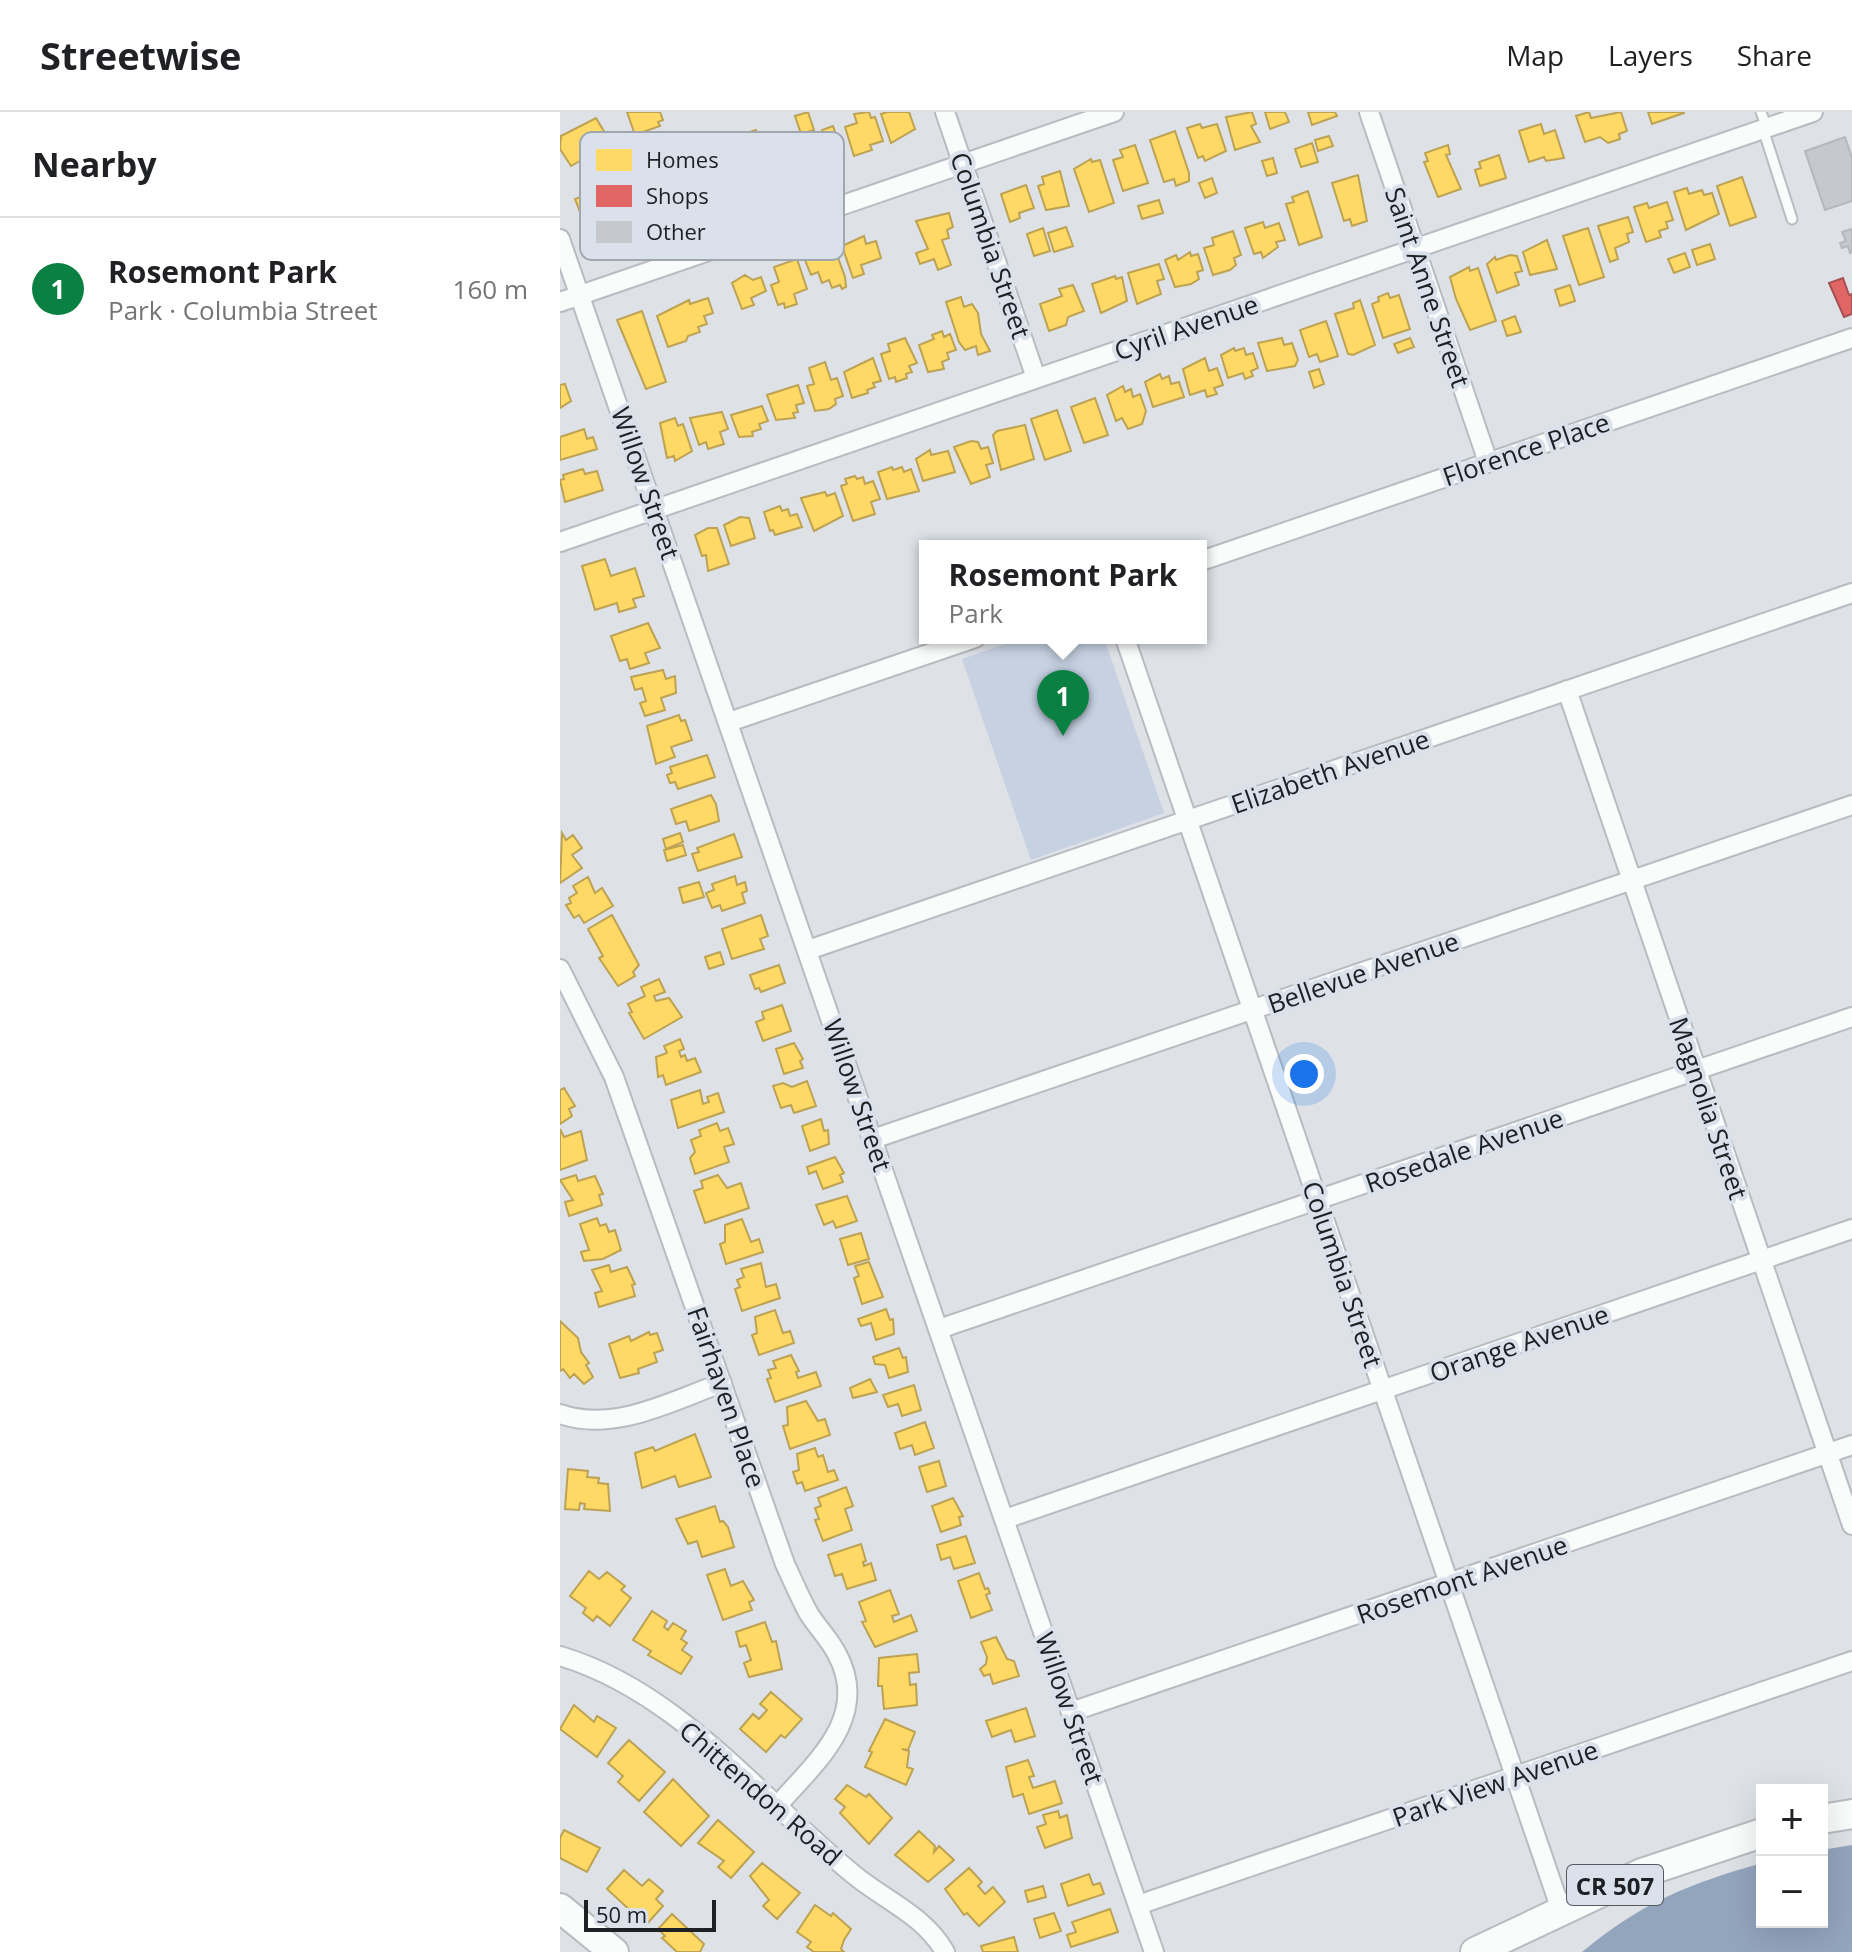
<!DOCTYPE html>
<meta charset="utf-8">
<style>
:root{--surface:#fff;--page:#f6f6f6;--text:#202124;--muted:#757577;--line:#e0e0e0;--accent:#0b8043}
body{margin:0;font-family:"Open Sans",sans-serif;background:var(--page);color:var(--text)}
.controls{position:absolute;right:24px;bottom:24px;display:grid;overflow:hidden;border-radius:0px;box-shadow:0 8px 32px #0002}
.controls button{width:72px;height:72px;display:grid;place-items:center;padding:0;border:0;border-bottom:2px solid var(--line);background:var(--surface);color:var(--text);font:40px sans-serif}
.scale{position:absolute;left:24px;bottom:20px;width:132px;box-sizing:border-box;padding-left:8px;border:4px solid #1e2024;border-top:0;font-size:22px;line-height:28px;white-space:nowrap;color:#1e2024;-webkit-text-stroke:6px #dae1eb;paint-order:stroke}
.you{position:absolute;left:744px;top:962px;width:28px;height:28px;margin:-20px;border:6px solid #fff;border-radius:50%;background:#1a73e8;box-shadow:0 0 0 12px #1a73e833}
.badge{display:grid;place-items:center;width:52px;height:52px;border-radius:50%;background:var(--accent);color:#fff;font-size:26px;font-weight:700}
.pin{position:absolute;translate:-50% -66px;filter:drop-shadow(0 2px 4px #0008)}
.pin::after{content:'';position:absolute;top:42px;width:28px;height:24px;background:inherit;clip-path:polygon(0 0,100% 0,50% 100%)}
.popup{position:absolute;left:359px;top:428px;width:288px;height:104px;box-sizing:border-box;display:grid;place-content:center;border-radius:0px;background:var(--surface);filter:drop-shadow(0 2px 6px #0005);font-size:26px;white-space:nowrap;color:var(--muted)}
.popup b{font-size:30px;color:var(--text)}
.popup::after{content:'';position:absolute;left:50%;top:100%;margin-left:-16px;border:16px solid transparent;border-top-color:var(--surface)}
.list{margin:0;padding:0;list-style:none}
h2{display:flex;justify-content:space-between;align-items:center;height:104px;margin:0;padding:0 32px;font-size:34px}
h2 small{font-size:26px;font-weight:400;color:var(--muted)}
.list li{display:grid;grid-template-columns:52px 1fr auto;gap:24px;align-items:center;box-sizing:border-box;height:144px;padding:0 32px;border-top:2px solid var(--line)}
.list b{display:block;font-size:30px;white-space:nowrap}
.list p{margin:0;font-size:26px;white-space:nowrap;color:var(--muted)}
.list em{font-size:26px;font-style:normal;color:var(--muted)}
.map{position:relative;flex:none;width:1292px;height:1840px;overflow:hidden}
header{display:flex;align-items:center;gap:48px;box-sizing:border-box;height:112px;padding:0 40px;background:var(--surface);border-bottom:2px solid var(--line)}
header strong{font-size:38px}
nav{display:flex;gap:44px;margin-inline-start:auto;font-size:28px}
main{display:flex}
aside{flex:1;background:var(--surface)}
.map>svg:first-child{display:block}
</style>
<header>
<strong>Streetwise</strong>
<nav><a>Map</a><a>Layers</a><a>Share</a></nav>
</header>
<main>
<aside>
<h2>Nearby<small></small></h2>
<ul class="list">
<li><span class="badge">1</span><div><b>Rosemont Park</b><p>Park · Columbia Street</p></div><em>160 m</em></li>
</ul>
</aside>
<div class="map">
<svg width="1292" height="1840" viewBox="0 0 1292 1840">
<rect width="100%" height="100%" fill="#dee2e7"/>
<path fill="#c6d1e2" d="M462,526H544L604,701L471,748L402,547Z"/>
<path fill="#93a4bd" d="M1292,1733V1840H1022C1081,1791 1128,1772 1202,1751V1810H1262V1738Z"/>
<path fill="#ffd966" stroke="#bca252" stroke-width="2" d="M67,0H100L103,8L98,10L100,14L75,23Z
M248,0L254,18L241,22L235,4Z
M309,0L311,6L315,5L323,29L310,33L312,38L294,44L285,15L297,11L294,2Z
M327,0H349L355,17L331,31L321,2Z
M692,0L696,12L691,14L700,30L675,38L666,5Z
M705,0H725L729,10L710,17Z
M748,0H775L777,4L752,13Z
M1029,0L1031,6L1061,0L1067,19L1059,22L1060,27L1048,31L1040,25L1025,30L1016,4Z
M1088,0H1124V1L1092,12Z
M36,6L51,31L11,54L0,37L1,24Z
M640,12L642,16L657,12L666,39L645,49L643,44L638,46L627,16Z
M981,12L984,22L995,18L1004,46L986,49L984,45L969,50L959,19Z
M273,14L284,45L267,53L266,50L259,52L251,28L264,24L262,18Z
M196,18L202,36L186,42L180,23Z
M615,19L629,61V69L616,74L614,67L604,70L590,28Z
M769,24L773,34L758,39L755,28Z
M752,31L758,50L741,55L735,37Z
M575,33L588,71L563,79L553,48L563,45L560,38Z
M888,33L890,42L886,43L901,77L878,85L864,50L868,49L865,41Z
M241,41L248,63L220,73L213,50Z
M118,42L125,61L115,64L109,49Z
M939,43L946,66L920,74L915,58L921,56L919,50Z
M713,46L717,61L707,64L702,49Z
M531,47L532,50L540,48L554,91L529,100L514,57Z
M194,57L206,77L180,85L173,63Z
M500,59L509,94L486,98L478,74L484,72L482,65Z
M798,63L807,109L792,114L790,107L784,109L772,71Z
M107,64L112,77L118,75L128,103L100,113L86,71Z
M1182,65L1196,105L1170,114L1157,74Z
M652,66L657,81L645,86L639,71Z
M163,69L168,86L153,96L151,91L143,94L137,78Z
M466,73L474,96L459,101L460,106L450,110L441,82Z
M46,75L49,83L59,80L72,116L54,125L53,122L44,125L36,101L22,105L15,87Z
M1127,76L1129,82L1142,78L1144,83L1152,81L1159,102L1126,118L1114,80Z
M748,79L762,125L739,133L726,92L734,90L732,85Z
M599,88L603,101L582,107L578,94Z
M1107,90L1113,108L1106,110L1108,116L1099,119L1101,125L1086,130L1074,95L1087,91L1089,96Z
M389,101L393,115L387,118L389,126L382,128L391,153L378,158L374,147L360,152L356,141L368,137L356,109Z
M1068,105L1073,120L1067,122L1069,130L1055,136L1058,147L1050,150L1038,114Z
M703,110L705,116L719,111L725,128L716,130L718,135L703,146L701,140L694,142L685,116Z
M506,115L513,134L494,140L488,121Z
M483,116L490,139L474,144L467,122Z
M1028,116L1044,165L1019,173L1003,124Z
M673,119L681,143L674,146L676,153L670,158L653,163L644,136L654,133L652,126Z
M304,124L306,132L316,129L321,146L301,153L304,162L293,166L282,134Z
M987,128L997,157L970,163L963,140Z
M273,132L285,165L286,175L282,177L280,173L272,176L269,168L262,171L258,160L251,163L245,148Z
M1150,132L1155,147L1137,153L1132,138Z
M630,140L631,144L638,142L643,158L637,160L639,167L631,172L615,175L605,148L616,143L618,148Z
M1125,141L1130,155L1114,161L1108,147Z
M950,143L957,144L962,159L955,161L959,173L937,181L927,152L935,145L936,148Z
M237,147L247,177L234,182L237,192L225,196L224,191L218,193L211,173L219,170L214,155Z
M599,152L604,167L597,169L601,182L577,192L568,161Z
M909,155L910,159L918,156L936,209L910,218L896,187L890,165Z
M185,163L193,168L201,165L206,179L191,186L194,193L182,197L172,171Z
M555,164L556,167L562,165L567,189L541,201L532,172Z
M513,173L524,199L508,205L506,213L489,219L480,192L502,184L499,177Z
M1010,173L1015,189L1000,194L995,178Z
M828,181L830,186L839,183L850,217L823,226L812,192L819,189L818,185Z
M401,185L404,195L412,192L418,201L421,222L430,239L418,243L416,234L405,238L399,230L386,190Z
M148,186L153,201L144,204L147,212L138,215L140,220L128,224L126,229L108,235L97,204L129,188L130,192Z
M800,188L815,233L793,243L788,242L775,202L794,196L793,191Z
M82,199L106,270L86,277L57,208Z
M955,204L961,220L947,224L942,209Z
M766,209L778,244L760,250L757,242L749,245L740,218Z
M382,219L384,225L390,222L396,238L387,241L389,247L382,250L384,257L368,260L359,233L374,227L372,223Z
M345,226L357,251L349,254L352,260L346,262L347,266L336,270L335,265L329,267L321,242L330,239L328,232Z
M722,226L724,233L732,231L738,248L735,254L707,259L698,231Z
M850,226L854,235L838,241L834,232Z
M674,236L675,239L684,236L686,243L693,241L698,256L691,259L693,264L685,267L683,261L668,266L661,243Z
M313,246L321,269L313,271L315,275L307,278L308,281L292,286L284,260Z
M645,246L649,259L657,256L663,273L654,276L657,282L647,285L645,278L630,283L623,257Z
M265,250L271,268L277,266L283,284L275,287L276,292L269,297L255,299L247,274L254,272L249,256Z
M759,257L764,272L754,276L749,260Z
M600,262L602,267L609,264L611,272L619,270L624,285L593,295L585,270Z
M5,272L11,289L0,296V273Z
M238,273L244,291L236,293L238,300L233,301L235,306L216,308L207,283Z
M563,274L565,280L571,277L573,285L580,282L586,299L582,312L568,317L562,306L556,309L547,283Z
M535,286L548,323L524,331L511,295Z
M202,294L208,309L199,312L201,317L192,320L193,324L179,325L171,303Z
M497,298L511,339L485,348L471,307Z
M162,300L168,317L160,320L164,332L148,337L146,330L139,333L130,306Z
M115,306L118,314L123,312L132,339L115,349L114,344L107,346L100,311Z
M465,313L474,347L441,358L433,323L437,319Z
M24,317L27,327L33,325L37,337L0,348V325Z
M411,329L418,330L421,337L428,335L433,351L426,353L430,365L411,372L394,335Z
M370,338L371,343L388,339L395,360L363,369L356,347Z
M332,355L333,358L342,355L344,360L351,357L359,379L327,387L318,360Z
M23,357L25,362L37,359L43,378L5,390L0,368L4,367L3,363Z
M295,364L297,367L303,365L305,372L313,369L320,387L311,390L315,402L293,409L281,374L287,372L285,367Z
M265,380L267,384L275,381L283,404L254,419L241,386Z
M220,394L222,399L228,397L230,404L237,402L242,415L215,423L213,418L210,419L204,400Z
M180,405L189,406L195,426L171,434L164,413Z
M148,416H157L169,452L148,459L146,443L142,444L135,423Z
M45,447L51,464L75,456L84,484L73,487L76,495L59,500L57,491L35,498L22,454Z
M88,511L100,536L85,541L89,551L70,557L67,547L60,549L51,524Z
M103,558L106,567L115,564L116,581L101,586L105,598L85,604L80,591L86,589L82,576L75,578L71,565Z
M119,603L121,609L125,608L132,628L111,635L115,645L96,652L87,614Z
M147,643L155,665L118,677L115,670L110,671L107,663L112,661L110,655Z
M151,683L156,692L159,709L129,719L126,709L116,712L111,697Z
M2,721L6,728L13,723L22,736L12,743L22,756L0,771Z
M120,721L123,730L106,737L103,727Z
M174,722L182,745L138,759L132,742L139,740L137,736Z
M123,733L126,743L107,749L104,738Z
M175,764L177,773L185,770L187,779L182,781L185,791L162,799L160,793L152,796L146,781L154,778L152,772Z
M28,765L35,781L42,776L53,794L24,811L19,803L14,806L6,793L11,791L9,786L17,781L13,774Z
M139,770L144,785L123,791L119,776Z
M52,803L79,853L73,860L75,864L58,874L39,846L43,844L28,817Z
M201,803L208,824L200,827L204,837L172,847L162,817Z
M160,840L164,852L149,857L145,845Z
M219,853L225,871L201,880L199,876L195,877L190,863Z
M99,867L105,880L94,884L96,889L109,886L122,905L84,927L69,901L72,900L68,892L85,884L81,875Z
M222,893L231,919L203,929L196,910L204,907L202,900Z
M120,927L124,937L119,939L121,945L125,943L127,949L135,946L141,960L106,973L103,963L98,965L96,945L107,941L104,934Z
M234,931L243,947L240,949L243,956L224,962L216,937Z
M247,969L256,994L234,1001L231,993L221,996L213,974L223,971L232,975Z
M4,976L15,994L9,997L12,1004L0,1012V978Z
M140,978L143,992L149,990L147,985L158,981L164,1000L118,1016L111,988Z
M261,1007L264,1019L268,1018L269,1032L250,1039L242,1014Z
M157,1011L160,1019L168,1016L174,1032L164,1035L169,1050L135,1062L130,1046L135,1040L131,1028L141,1024L139,1018Z
M0,1017L4,1025L21,1019L27,1048L0,1058Z
M275,1045L284,1061L280,1063L283,1070L263,1077L256,1059L249,1062L247,1055Z
M16,1063L18,1069L35,1064L43,1082L39,1083L42,1093L9,1104L5,1090L13,1088L0,1068Z
M158,1063L167,1076L181,1071L189,1096L145,1111L134,1079L143,1076L141,1069Z
M287,1084L297,1109L276,1116L273,1109L264,1113L256,1093Z
M37,1106L40,1114L46,1112L49,1120L55,1118L61,1138L43,1147L24,1149L21,1140L29,1138L20,1112Z
M182,1107L191,1130L199,1127L203,1140L166,1152L160,1132L165,1130V1113Z
M301,1121L309,1147L288,1153L280,1127Z
M309,1150L323,1185L302,1192L294,1166L299,1164L295,1154Z
M201,1151L206,1175L216,1172L220,1186L182,1199L175,1177L180,1175L177,1168L184,1165L181,1157Z
M49,1153L51,1160L67,1155L75,1172L72,1173L75,1184L39,1195L35,1181L42,1179L32,1158Z
M326,1197L330,1208L333,1207L334,1222L316,1228L311,1211L301,1214L298,1207Z
M215,1198L223,1221L230,1219L234,1231L199,1243L192,1223L197,1221L195,1205Z
M0,1209L18,1226L21,1240L29,1251L26,1253L33,1265L24,1272L14,1262L10,1266L3,1257L0,1259Z
M89,1220L90,1223L97,1221L103,1238L94,1241L97,1250L78,1257L79,1261L60,1266L49,1232L69,1224L71,1229Z
M339,1236L343,1246L346,1245L348,1260L329,1266L325,1253L315,1252L313,1245Z
M231,1243L239,1259L236,1260L238,1266L256,1260L261,1274L215,1290L207,1267L211,1266L208,1258L216,1256L213,1249Z
M310,1267L317,1280L293,1286L290,1276Z
M354,1273L361,1298L342,1304L338,1292L328,1295L323,1283Z
M246,1289L258,1309L265,1307L270,1323L230,1337L223,1314L228,1313L227,1295Z
M365,1310L374,1336L355,1343L352,1333L340,1337L335,1321Z
M135,1322L151,1365L119,1375L115,1364L82,1376L75,1341L93,1335L95,1339Z
M255,1336L258,1345L263,1343L268,1360L274,1358L278,1368L245,1379L242,1370L237,1372L233,1360L239,1358L237,1342Z
M379,1349L386,1374L367,1380L359,1355Z
M8,1357L28,1359L27,1365L39,1366L38,1371L48,1372L50,1399L24,1397L25,1392L20,1391L19,1398L5,1397Z
M286,1375L293,1394L285,1397L292,1418L263,1429L255,1408L259,1407L255,1396L261,1394L258,1386Z
M393,1386L403,1404L399,1405L401,1413L381,1420L372,1394Z
M155,1394L160,1410L163,1409L168,1415L174,1435L142,1445L137,1429L128,1432L116,1407Z
M406,1424L415,1451L394,1457L390,1445L381,1448L377,1433Z
M301,1432L306,1449L303,1450L304,1454L311,1451L316,1468L287,1477L282,1462L275,1464L268,1443Z
M165,1457L171,1474L183,1469L194,1488L189,1490L192,1498L163,1508L147,1463Z
M29,1459L39,1467L47,1460L65,1474L61,1478L71,1486L50,1514L37,1504L33,1509L23,1501L26,1496L10,1484Z
M419,1461L425,1477L428,1476L430,1481L426,1483L432,1498L411,1506L398,1469Z
M330,1478L339,1502L332,1504L334,1510L351,1503L357,1519L315,1535L302,1510L306,1509L299,1490Z
M92,1499L107,1509L104,1515L108,1518L113,1511L126,1519L121,1527L127,1531L122,1538L132,1545L121,1562L88,1543L91,1539L73,1528Z
M205,1510L212,1530L216,1529L222,1557L189,1565L184,1551L191,1548L186,1533L180,1535L176,1520Z
M436,1525L447,1547L454,1549L459,1564L433,1572L430,1562L424,1564L420,1557L426,1552L427,1545L421,1530Z
M357,1542L359,1560L349,1561L350,1573L356,1572L357,1593L324,1597L322,1574H318L319,1546Z
M211,1580L242,1607L225,1626L221,1623L206,1640L180,1617L193,1602L199,1607L207,1598L200,1592Z
M14,1593L34,1610L37,1604L56,1616L37,1645L0,1617Z
M466,1596L475,1624L455,1630L451,1618L432,1625L426,1609Z
M325,1607L355,1620L348,1638L342,1637L349,1639L347,1655L353,1657L346,1673L305,1655L312,1640L309,1639Z
M69,1628L105,1660L79,1689L58,1670L63,1664L48,1651Z
M468,1648L474,1664L469,1665L473,1676L495,1669L502,1691L469,1702L463,1682L453,1685L446,1655Z
M113,1667L149,1704L121,1734L84,1700Z
M287,1673L306,1685L309,1682L332,1706L309,1732L280,1701L285,1695L275,1687Z
M498,1699L500,1706L507,1703L512,1726L485,1736L477,1715L486,1712L483,1703Z
M158,1708L194,1740L171,1766L158,1755L164,1749L138,1731Z
M4,1718L40,1736L27,1760L0,1746V1726Z
M359,1719L375,1734L374,1740L379,1734L394,1748L368,1770L335,1743Z
M202,1751L240,1781L217,1807L203,1794L209,1788L190,1764Z
M409,1756L422,1770L418,1774L425,1782L433,1775L445,1790L419,1814L407,1801L404,1803L385,1777Z
M64,1758L82,1774L89,1767L103,1779L96,1787L103,1794L86,1813L47,1777Z
M529,1762L533,1773L540,1771L544,1782L508,1794L501,1772Z
M483,1774L486,1785L468,1790L465,1779Z
M255,1793L271,1804L273,1801L291,1817L284,1828L281,1837L284,1840H254L247,1835L251,1830L237,1820Z
M550,1797L558,1820L511,1835L507,1823L516,1820L512,1810Z
M494,1801L501,1819L480,1826L474,1807Z
M112,1802L144,1832L140,1840H117L102,1826L105,1824L98,1817Z
M454,1825L458,1840H423L421,1834Z"/>
<path fill="#e06666" stroke="#a65152" stroke-width="2" d="M1283,166L1289,183L1292,182V202L1284,205L1269,171Z"/>
<path fill="#c5c8cc" stroke="#b4b7bb" stroke-width="2" d="M1285,25L1292,46V89L1265,98L1245,39Z
M1292,117V140L1290,141L1288,134L1282,136L1280,131L1286,129L1282,120Z"/>
<g fill="none" stroke-linecap="round" stroke-linejoin="round">
<g stroke="#b8bbbf" stroke-width="13">
<path id="lane" d="M1201,0L1207,16
M1203,17L1232,107"/>
</g>
<g stroke="#b8bbbf" stroke-width="22">
<path id="street" d="M385,0L476,266
M809,0L928,350
M0,127L594,1840
M0,190L554,0
M0,430L1253,0
M641,449L1292,226
M565,526L1001,1798
M1007,578L1292,1413
M169,610L415,526
M248,838L1292,481
M0,857L54,965L225,1452C233,1469 240,1486 249,1502C258,1516 270,1528 277,1542C311,1605 255,1651 217,1694
M313,1027L1292,693
M379,1217L1292,905
M0,1302C54,1321 111,1289 162,1271
M445,1407L1292,1117
M0,1544C118,1579 200,1686 293,1762C324,1788 364,1803 385,1840
M511,1600L1292,1333
M578,1793L1292,1549"/>
</g>
<g stroke="#b8bbbf" stroke-width="32">
<path id="primary" d="M1262,1707L1292,1702
M0,1796L54,1840
M915,1840L1082,1761L1202,1721"/>
</g>
<use href="#lane" stroke="#fafbfb" stroke-width="9"/>
<use href="#street" stroke="#fafbfb" stroke-width="18"/>
<use href="#primary" stroke="#fafbfb" stroke-width="28"/>
</g>
<g text-anchor="middle" dominant-baseline="central" stroke-width="8" stroke-linejoin="round" paint-order="stroke">
<rect fill="#dae1eb" stroke="#565a60" stroke-width="2" x="1007" y="1753" width="96" height="40" rx="6"/>
<g font-size="24" font-weight="bold" fill="#1e2024">
<text x="1055" y="1773">CR 507</text>
</g>
<g font-size="26" fill="#1e2024" stroke="#dae1eb">
<text transform="translate(431 133) rotate(71)">Columbia Street</text>
<text transform="translate(868 175) rotate(71)">Saint Anne Street</text>
<text transform="translate(626 215) rotate(-19)">Cyril Avenue</text>
<text transform="translate(966 337) rotate(-19)">Florence Place</text>
<text transform="translate(86 371) rotate(71)">Willow Street</text>
<text transform="translate(770 659) rotate(-19)">Elizabeth Avenue</text>
<text transform="translate(803 860) rotate(-19)">Bellevue Avenue</text>
<text transform="translate(298 983) rotate(71)">Willow Street</text>
<text transform="translate(1149 996) rotate(71)">Magnolia Street</text>
<text transform="translate(904 1038) rotate(-19)">Rosedale Avenue</text>
<text transform="translate(783 1162) rotate(71)">Columbia Street</text>
<text transform="translate(959 1231) rotate(-19)">Orange Avenue</text>
<text transform="translate(167 1285) rotate(71)">Fairhaven Place</text>
<text transform="translate(902 1467) rotate(-19)">Rosemont Avenue</text>
<text transform="translate(510 1596) rotate(71)">Willow Street</text>
<text transform="translate(935 1671) rotate(-19)">Park View Avenue</text>
<text transform="translate(201 1681) rotate(41)">Chittendon Road</text>
</g>
</g>
<rect x="20" y="20" width="264" height="128" rx="12" fill="#dae1eb" stroke="#a2a7af" stroke-width="2"/>
<rect x="36" y="37" width="36" height="22" fill="#ffd966"/>
<rect x="36" y="73" width="36" height="22" fill="#e06666"/>
<rect x="36" y="109" width="36" height="22" fill="#c5c8cc"/>
<g font-size="22" fill="#1e2024">
<text x="86" y="56">Homes</text>
<text x="86" y="92">Shops</text>
<text x="86" y="128">Other</text>
</g>
</svg>
<div class="controls">
<button>+</button>
<button>−</button>
</div>
<div class="scale">50 m</div>
<div class="you"></div>
<div class="pin badge" style="left:503px;top:624px">1</div>
<div class="popup"><b>Rosemont Park</b>Park</div>
</div>
</main>
